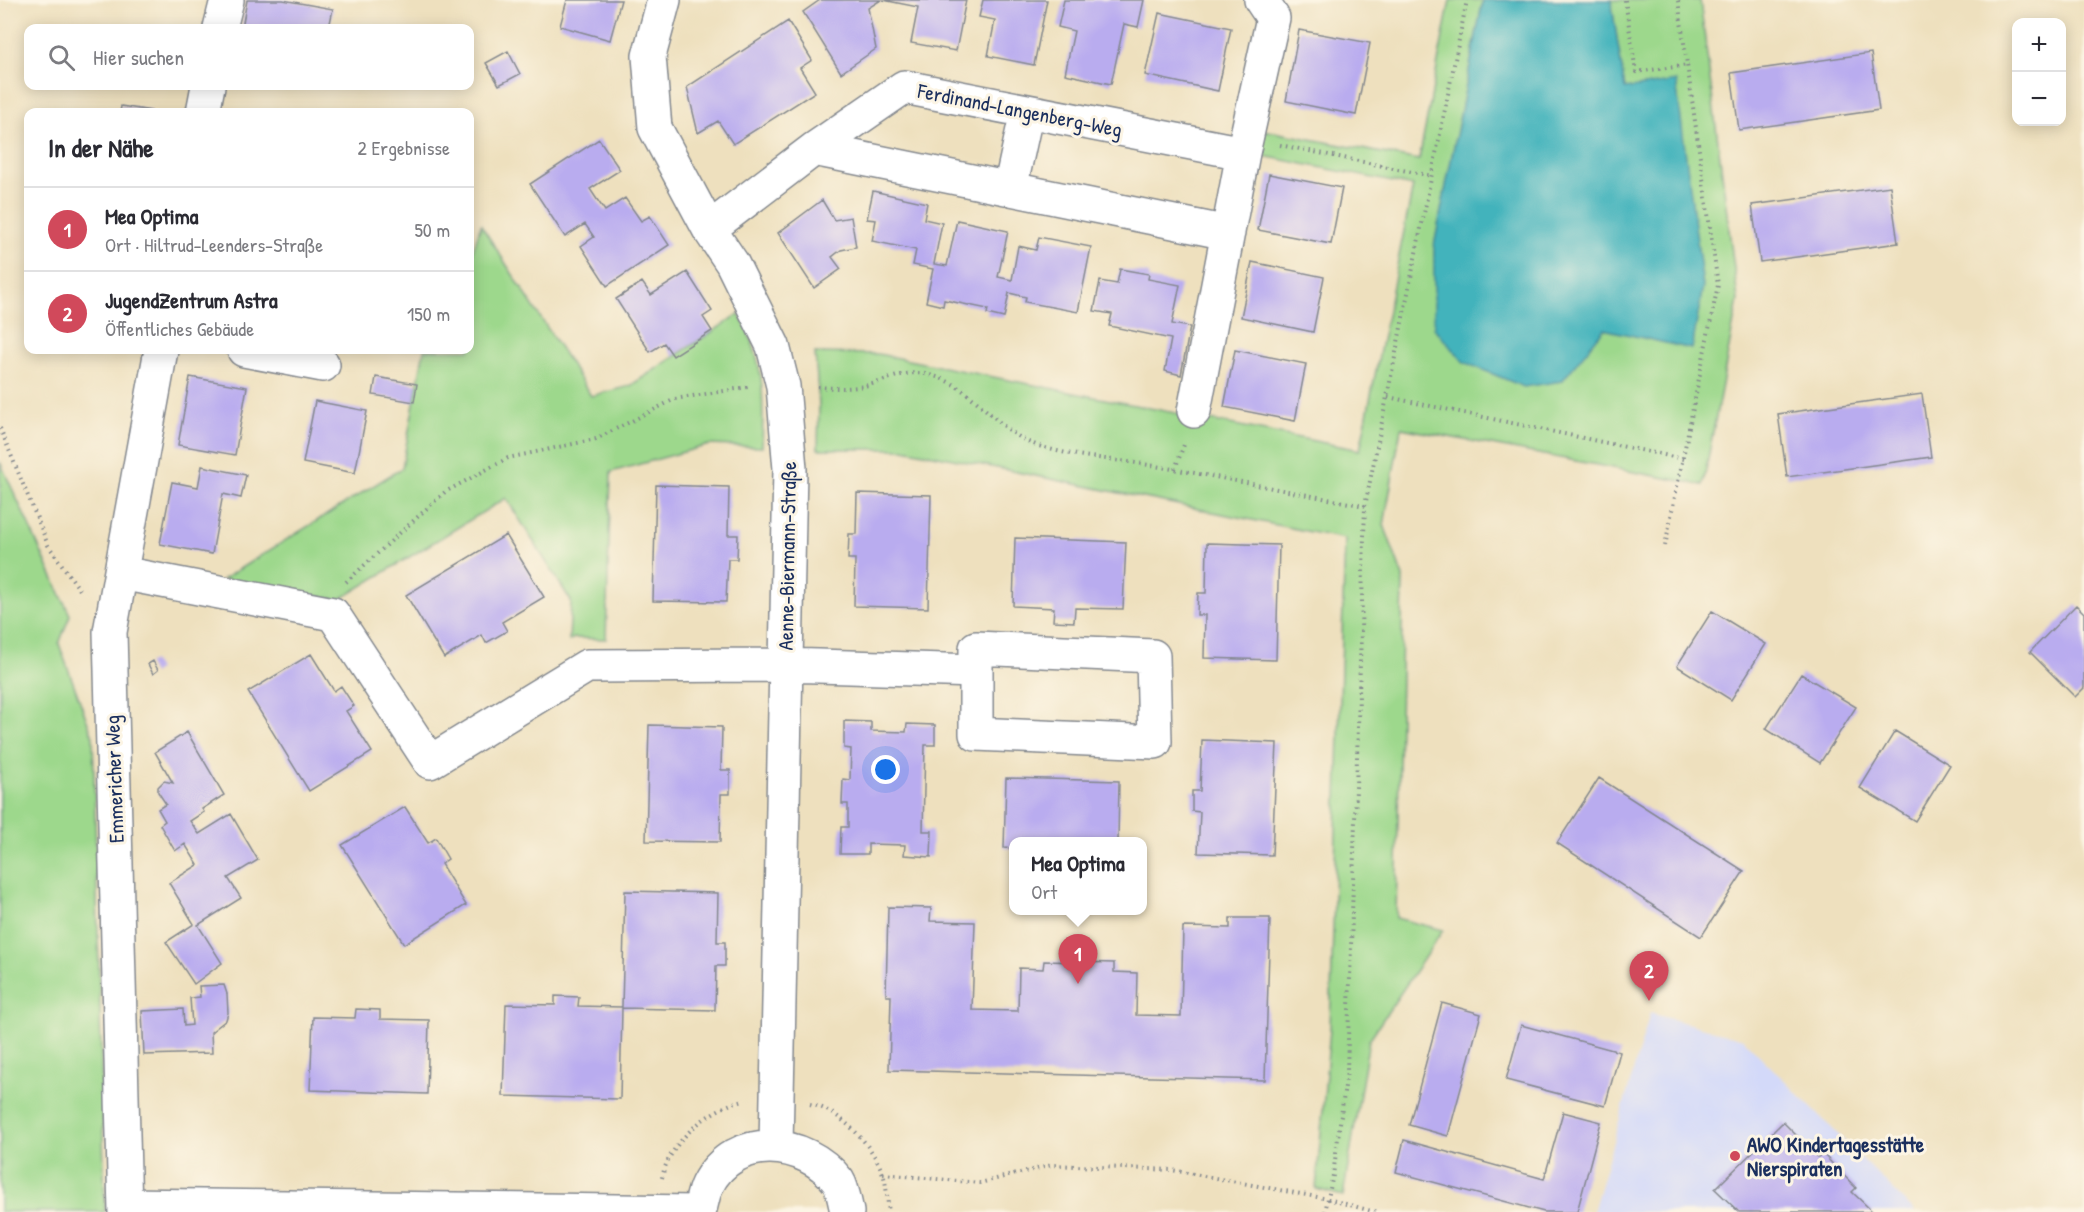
<!DOCTYPE html>
<html lang="de">
<meta charset="utf-8">
<style>
:root{--surface:#fff;--page:#f7f7f7;--text:#2b2b33;--muted:#7c7c81;--line:#e1e1e2;--accent:#d1495b}
body{margin:0;font-family:"Patrick Hand",sans-serif;background:var(--page);color:var(--text)}
.controls{position:absolute;right:18px;top:18px;display:grid;overflow:hidden;border-radius:12px;box-shadow:0 3px 15px #0003}
.controls button{width:54px;height:54px;display:grid;place-items:center;padding:0;border:0;border-bottom:2px solid var(--line);background:var(--surface);color:var(--text);font:30px sans-serif}
.you{position:absolute;left:886px;top:770px;width:21px;height:21px;margin:-15px;border:4px solid #fff;border-radius:50%;background:#1a73e8;box-shadow:0 0 0 9px #1a73e833}
.badge{display:grid;place-items:center;width:39px;height:39px;border-radius:50%;background:var(--accent);color:#fff;font-size:20px;font-weight:700}
.pin{position:absolute;translate:-50% -50px;filter:drop-shadow(0 2px 3px #0008)}
.pin::after{content:'';position:absolute;top:32px;width:21px;height:18px;background:inherit;clip-path:polygon(0 0,100% 0,50% 100%)}
.popup{position:absolute;left:1009px;top:837px;width:138px;height:78px;box-sizing:border-box;display:grid;place-content:center;border-radius:12px;background:var(--surface);filter:drop-shadow(0 2px 4px #0005);font-size:20px;white-space:nowrap;color:var(--muted)}
.popup b{font-size:22px;color:var(--text)}
.popup::after{content:'';position:absolute;left:50%;top:100%;margin-left:-12px;border:12px solid transparent;border-top-color:var(--surface)}
.list{margin:0;padding:0;list-style:none}
h2{display:flex;justify-content:space-between;align-items:center;height:78px;margin:0;padding:0 24px;font-size:26px}
h2 small{font-size:20px;font-weight:400;color:var(--muted)}
.list li{display:grid;grid-template-columns:39px 1fr auto;gap:18px;align-items:center;box-sizing:border-box;height:84px;padding:0 24px;border-top:2px solid var(--line)}
.list b{display:block;font-size:22px;white-space:nowrap}
.list p{margin:0;font-size:20px;white-space:nowrap;color:var(--muted)}
.list em{font-size:20px;font-style:normal;color:var(--muted)}
.icon{flex:none;width:33px;height:33px;fill:none;stroke:currentColor;stroke-width:2;stroke-linecap:round;stroke-linejoin:round}
.map{position:relative;flex:none;width:2084px;height:1212px;overflow:hidden}
.search{position:absolute;background:var(--surface);box-shadow:0 3px 15px #0003;left:24px;top:24px;width:450px;height:66px;display:flex;align-items:center;gap:15px;box-sizing:border-box;padding:0 21px;border-radius:12px;color:var(--muted);font-size:22px}
.panel{position:absolute;background:var(--surface);box-shadow:0 3px 15px #0003;left:24px;top:108px;width:450px;height:246px;border-radius:12px}
.map>svg:first-child{display:block}
</style>
<div class="map">
<svg width="2084" height="1212" viewBox="0 0 2084 1212">
<rect width="100%" height="100%" fill="#fcf5e5"/>
<filter id="ink" filterUnits="userSpaceOnUse"><feTurbulence type="fractalNoise" baseFrequency=".0167" numOctaves="2"/><feDisplacementMap in="SourceGraphic" scale="12" xChannelSelector="R" yChannelSelector="G"/><feConvolveMatrix kernelMatrix="1 2 1 2 8 2 1 2 1" color-interpolation-filters="sRGB"/></filter>
<filter id="wash" filterUnits="userSpaceOnUse"><feTurbulence type="fractalNoise" baseFrequency=".008" numOctaves="4" result="noise"/><feDisplacementMap in="SourceGraphic" scale="24" xChannelSelector="R" yChannelSelector="G"/><feGaussianBlur stdDeviation="1.35" result="paint"/><feColorMatrix in="noise" values="0 0 0 0 0 0 0 0 0 0 0 0 0 0 0 0 0 1.4 0 .05"/><feComposite in="paint" operator="in"/></filter>
<g filter="url(#wash)">
<rect width="100%" height="100%" fill="#eee0be"/>
<path fill="#d3d9f9" d="M1650,1013L1743,1039L1915,1212H1593Z"/>
<path fill="#9dd88c" stroke="#5c8475" stroke-width="1.5" d="M1450,0H1483L1434,246L1435,328L1562,381L1603,329L1691,348L1676,82L1625,89L1611,0H1700L1738,300L1703,485L1401,428L1384,525L1403,577L1396,918L1443,930L1369,1040L1343,1196L1316,1189L1330,1029L1345,539L904,449H818L819,405L815,353L878,354L1360,450L1413,186L1258,155L1263,130L1419,160Z
M481,225L591,396L630,386L739,314C765,360 764,395 762,447L709,445L611,472L606,639L574,638L569,641L571,601L506,498L339,600L223,579L402,468L424,350H470V260Z
M0,462L70,615L59,644L93,737L105,1212H0Z"/>
<path fill="#43b3bc" stroke="#2f718d" stroke-width="1.5" d="M1483,0H1611L1625,89L1676,81L1703,286L1692,349L1604,329L1562,381L1524,387L1464,362L1434,328V246Z"/>
<g id="blocks">
<path fill="#b9acef" d="M247,0H283L333,9L329,28H242Z
M567,0H621L610,40L560,26Z
M820,0H881L868,8L876,49L841,73L803,12Z
M883,0H966L956,51L911,43L918,7Z
M983,0H1047L1034,65L988,56L995,20L979,17Z
M1064,0H1144L1138,27L1124,24L1111,84L1065,74L1074,31L1058,27Z
M1159,13L1231,28L1218,91L1145,75Z
M788,21L812,60L800,68L815,92L733,144L718,121L698,133L687,87Z
M1299,30L1370,43L1356,115L1286,101Z
M508,51L520,74L499,85L486,63Z
M1871,53L1879,110L1739,130L1731,73Z
M121,106L151,111V112H120Z
M599,139L620,170L590,189L596,198L605,211L625,198L641,221L650,216L669,245L607,286L581,246L594,237L585,224L565,237L530,184Z
M1269,174L1342,188L1331,244L1258,230Z
M1890,186L1898,243L1760,262L1752,205Z
M873,191L927,203L924,219L942,223L934,264L947,266L957,220L1008,231L998,277L1012,280L1018,246L1036,250L1039,237L1091,247L1078,312L1025,302L1026,297L1009,293L1004,318L987,314L988,309L944,300L943,306L926,302L933,269L913,265L916,250L872,241L876,220L867,219Z
M822,200L834,220L851,217L856,247L841,250L832,257L841,269L814,288L778,233Z
M1252,262L1324,277L1313,332L1241,317Z
M1120,269L1149,274L1148,279L1180,285L1172,324L1190,327L1181,375L1165,371L1171,339L1109,326L1112,314L1094,311L1100,281L1117,284Z
M687,272L712,311L703,317L712,331L673,356L664,343L650,352L616,299L642,282L651,295Z
M1235,350L1306,364L1295,421L1224,407Z
M190,377L247,387L235,455L178,445Z
M376,377L417,384L414,402L373,395Z
M1922,394L1931,457L1787,477L1778,414Z
M315,401L367,411L355,473L303,463Z
M202,466L246,475L241,498L223,494L212,554L160,544L172,482L198,487Z
M656,485L729,487L728,535H738L737,559H728L726,602L653,601Z
M857,493L931,495L928,608L854,606L855,559H848L849,534H856Z
M506,535L544,597L502,622L507,631L486,643L482,635L444,658L406,595Z
M1015,538L1126,542L1123,609L1075,608L1074,622L1053,621L1054,608L1013,606Z
M1207,543L1279,545L1276,660L1204,658L1205,615H1197L1198,593H1206Z
M2076,605L2084,613V688L2075,697L2030,652Z
M1712,611L1766,644L1731,700L1677,666Z
M311,654L334,691L341,686L354,706L346,711L372,752L309,791L248,692Z
M153,661L158,670L153,674L148,664Z
M1801,674L1856,707L1820,763L1766,729Z
M844,721L871,722V731L906,732L907,724L935,725V745H925L923,831H932L931,857L904,855L905,845L868,844V854H840L841,827H848V804H842L843,779L850,780L851,749L844,748Z
M649,725L722,727L721,770H730V794H721L720,842L646,841Z
M1895,731L1950,765L1915,821L1860,788Z
M187,732L224,795L202,809L204,812L190,821L199,834L231,814L258,860L228,878L241,898L198,925L222,963L194,984L166,942L194,924L169,883L198,865L185,844L175,851L160,825L165,821L158,809L166,804L158,792V787L164,781L173,783L155,752Z
M1202,740L1277,743L1272,855L1198,853L1200,812L1192,811V791H1200Z
M1006,778L1119,781L1118,842H1014V849L1004,848Z
M1599,778L1744,871L1701,937L1557,843Z
M405,807L428,843L436,838L448,859L441,864L466,905L404,944L342,845Z
M625,891L718,893L717,942H725V966H716L715,1010L622,1008L620,1099L503,1096L506,1004L555,1005V996L579,997L578,1006L622,1007Z
M888,907L931,908L930,921L975,922L972,1010L1018,1011L1019,968L1043,969L1044,961L1114,963V972L1137,973L1136,1015L1181,1016L1183,927L1230,928V918H1270L1265,1080L889,1070L891,996H886Z
M224,985L227,994L228,1013L226,1020L211,1032L212,1053L144,1055L142,1011L183,1009L184,1026L192,1025L190,998L200,997L199,986Z
M1442,1003L1481,1014L1448,1136L1409,1125Z
M356,1009L380,1010V1019L429,1020L427,1094L310,1090L313,1017L355,1018Z
M1521,1025L1620,1052L1605,1106L1506,1080Z
M1563,1112L1601,1122L1577,1212H1544L1396,1172L1404,1140L1544,1179Z
M1783,1122L1818,1157L1822,1153L1856,1188L1852,1192L1873,1212H1739L1715,1189Z"/>
</g>
</g>
<g filter="url(#ink)">
<use href="#blocks" fill-opacity="0" stroke="#84888e" stroke-width="1.5"/>
<g fill="none" stroke-linecap="round" stroke-linejoin="round">
<g stroke="#84888e" stroke-width="36">
<path id="minor" d="M664,0L649,56L655,128L709,229L732,263L773,346L783,386L790,469L776,1145
M220,28L227,0
M203,112L208,86
M814,149L1228,233
M1010,189L1027,111
M709,229L814,149L904,87L1243,153L1273,18L1261,0
M244,350L323,365
M1194,411L1243,153
M121,573L333,614L430,762L587,666L786,665L976,671V648L1153,656L1155,742L976,734V671
M125,1205L696,1212
M125,1212L110,632L161,350
M699,1212C702,1204 703,1193 707,1185C734,1132 805,1138 838,1181C843,1189 845,1203 847,1212"/>
</g>
<path stroke="#84888e" stroke-width="4" stroke-dasharray="1.5 4.5" stroke-linecap="butt" d="M1625,0L1636,72L1689,65
M1280,145L1432,176
M818,387C832,388 849,389 864,386C885,382 902,370 925,374C975,383 994,432 1039,446C1076,458 1117,459 1155,466C1225,478 1295,493 1365,506
M1388,397L1683,459
M0,428L48,545L82,593
M1175,469L1185,442
M1665,546L1718,285L1678,0
M346,582L445,492L508,458L596,439L675,399L748,387
M810,1104C841,1111 872,1144 883,1174C887,1185 887,1200 889,1212
M883,1174L980,1183L1052,1165L1172,1170L1328,1199L1375,1212
M662,1178C669,1142 709,1108 744,1100
M1325,1212L1333,1175L1347,1071L1365,506L1467,0"/>
<use href="#minor" stroke="#fff" stroke-width="33"/>
</g>
</g>
<circle fill="#d1495b" stroke="#fcf5e5" stroke-width="2" cx="1735" cy="1156" r="6"/>
<g text-anchor="middle" dominant-baseline="central" stroke-width="6" stroke-linejoin="round" paint-order="stroke">
<g font-size="21" fill="#1b2f5e" stroke="#fcf5e5">
<text transform="translate(1020 110) rotate(11)">Ferdinand-Langenberg-Weg</text>
<text transform="translate(787 556) rotate(-89)">Aenne-Biermann-Straße</text>
<text transform="translate(114 779) rotate(-92)">Emmericher Weg</text>
</g>
<g font-size="21" font-weight="bold" fill="#1b2f5e" stroke="#fcf5e5" text-anchor="start">
<text x="1747" y="1144">AWO Kindertagesstätte<tspan x="1747" dy="24">Nierspiraten</tspan></text>
</g>
</g>
</svg>
<div class="controls">
<button>+</button>
<button>−</button>
</div>
<div class="you"></div>
<div class="pin badge" style="left:1078px;top:984px">1</div>
<div class="popup"><b>Mea Optima</b>Ort</div>
<div class="pin badge" style="left:1649px;top:1001px">2</div>
<div class="search"><svg class="icon" aria-label="search" viewBox="0 0 24 24"><circle cx="10" cy="10" r="6"/><path d="M15 15l6 6"/></svg>Hier suchen</div>
<section class="panel">
<h2>In der Nähe<small>2 Ergebnisse</small></h2>
<ul class="list">
<li><span class="badge">1</span><div><b>Mea Optima</b><p>Ort · Hiltrud-Leenders-Straße</p></div><em>50 m</em></li>
<li><span class="badge">2</span><div><b>JugendZentrum Astra</b><p>Öffentliches Gebäude</p></div><em>150 m</em></li>
</ul>
</section>
</div>
